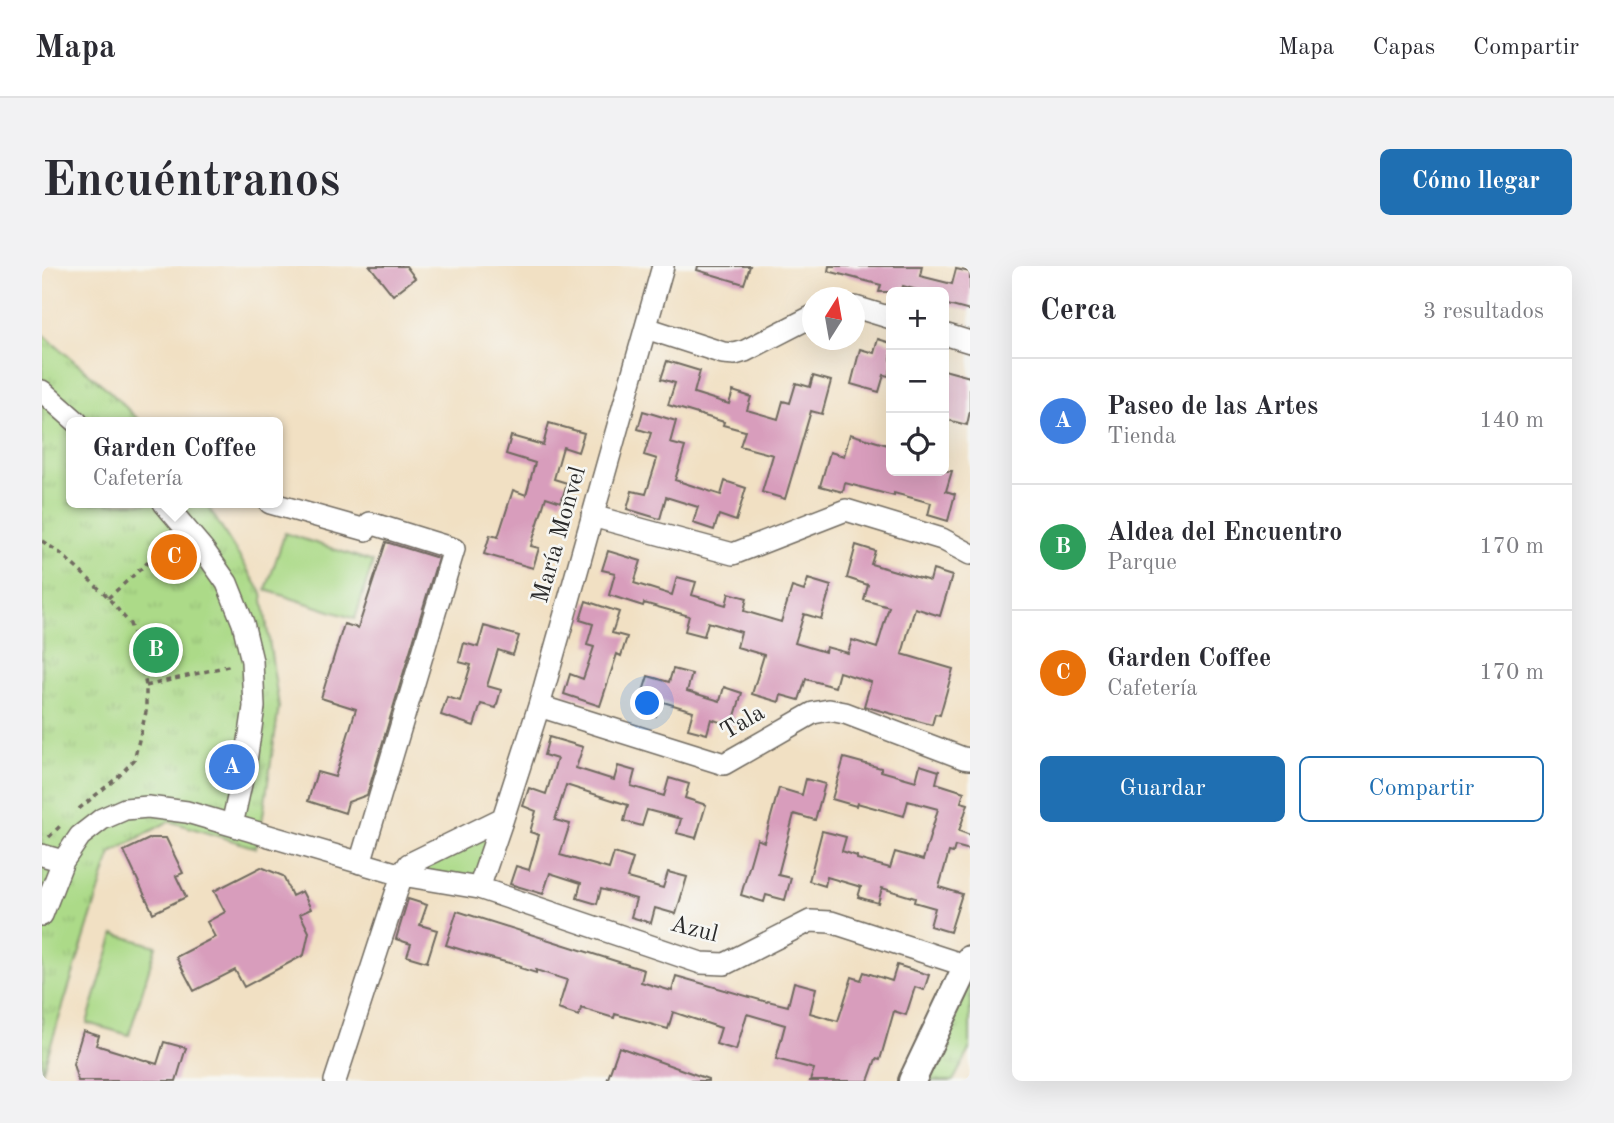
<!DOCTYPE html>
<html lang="es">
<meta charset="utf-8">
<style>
:root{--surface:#fff;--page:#f2f2f3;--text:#2b2b33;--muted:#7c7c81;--line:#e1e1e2;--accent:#1f6fb2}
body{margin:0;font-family:"Old Standard TT",serif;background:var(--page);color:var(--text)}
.controls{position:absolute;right:21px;top:21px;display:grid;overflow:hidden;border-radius:10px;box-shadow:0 7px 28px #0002}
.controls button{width:63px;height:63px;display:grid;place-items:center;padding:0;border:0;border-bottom:2px solid var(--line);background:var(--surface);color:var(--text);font:35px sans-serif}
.compass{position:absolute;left:760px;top:21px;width:63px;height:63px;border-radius:50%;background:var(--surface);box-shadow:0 7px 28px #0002;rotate:11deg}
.you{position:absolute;left:606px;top:438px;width:24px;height:24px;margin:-18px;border:5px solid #fff;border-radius:50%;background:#1a73e8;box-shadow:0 0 0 10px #1a73e833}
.badge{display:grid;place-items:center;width:46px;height:46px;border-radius:50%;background:var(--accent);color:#fff;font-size:23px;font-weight:700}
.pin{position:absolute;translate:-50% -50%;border:4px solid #fff;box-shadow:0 2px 7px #0006}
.popup{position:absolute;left:24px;top:151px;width:217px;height:91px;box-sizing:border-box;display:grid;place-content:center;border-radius:10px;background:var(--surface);filter:drop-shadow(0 2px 5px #0005);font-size:23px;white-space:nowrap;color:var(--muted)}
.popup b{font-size:26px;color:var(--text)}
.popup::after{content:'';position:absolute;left:50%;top:100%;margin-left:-14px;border:14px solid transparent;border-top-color:var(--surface)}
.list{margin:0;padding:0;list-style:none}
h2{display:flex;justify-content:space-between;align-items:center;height:91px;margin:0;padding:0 28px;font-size:30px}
h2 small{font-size:23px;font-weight:400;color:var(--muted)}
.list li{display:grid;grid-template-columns:46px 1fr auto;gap:21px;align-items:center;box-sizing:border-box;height:126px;padding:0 28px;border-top:2px solid var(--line)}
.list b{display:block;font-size:26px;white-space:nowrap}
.list p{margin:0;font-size:23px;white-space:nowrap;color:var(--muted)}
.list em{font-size:23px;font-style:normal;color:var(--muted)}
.actions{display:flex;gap:14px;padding:21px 28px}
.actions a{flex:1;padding:16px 0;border:2px solid var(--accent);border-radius:10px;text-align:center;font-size:24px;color:var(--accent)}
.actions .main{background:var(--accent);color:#fff}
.icon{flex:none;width:38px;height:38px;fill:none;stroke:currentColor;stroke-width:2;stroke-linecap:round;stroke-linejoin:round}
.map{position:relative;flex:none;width:928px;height:815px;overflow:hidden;border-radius:10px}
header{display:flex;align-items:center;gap:42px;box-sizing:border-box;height:98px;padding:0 35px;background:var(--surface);border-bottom:2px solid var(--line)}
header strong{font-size:33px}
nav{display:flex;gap:38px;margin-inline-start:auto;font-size:24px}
.intro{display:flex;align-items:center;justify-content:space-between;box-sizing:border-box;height:168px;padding:0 42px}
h1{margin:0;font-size:49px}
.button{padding:18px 32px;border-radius:10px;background:var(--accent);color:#fff;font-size:24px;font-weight:700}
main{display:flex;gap:42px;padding:0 42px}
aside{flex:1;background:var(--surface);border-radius:10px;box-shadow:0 7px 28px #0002}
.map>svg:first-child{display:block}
</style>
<header>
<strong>Mapa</strong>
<nav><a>Mapa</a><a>Capas</a><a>Compartir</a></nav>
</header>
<div class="intro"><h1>Encuéntranos</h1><a class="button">Cómo llegar</a></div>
<main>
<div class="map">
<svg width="928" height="815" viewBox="0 0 928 815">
<defs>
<pattern id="park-tufts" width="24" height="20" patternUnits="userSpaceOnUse" patternTransform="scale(1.75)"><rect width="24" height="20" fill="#acda88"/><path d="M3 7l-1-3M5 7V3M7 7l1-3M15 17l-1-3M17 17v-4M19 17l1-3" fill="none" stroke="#94bb76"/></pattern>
</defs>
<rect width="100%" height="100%" fill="#f6f6f2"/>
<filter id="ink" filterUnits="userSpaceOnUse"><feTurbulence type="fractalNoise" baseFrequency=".0143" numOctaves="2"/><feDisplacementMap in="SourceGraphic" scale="14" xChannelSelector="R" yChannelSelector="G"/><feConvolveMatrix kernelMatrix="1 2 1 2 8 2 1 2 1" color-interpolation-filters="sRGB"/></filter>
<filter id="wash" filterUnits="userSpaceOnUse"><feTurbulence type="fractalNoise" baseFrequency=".00686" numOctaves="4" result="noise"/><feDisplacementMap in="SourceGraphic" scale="28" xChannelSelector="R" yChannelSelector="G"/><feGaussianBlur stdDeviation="1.57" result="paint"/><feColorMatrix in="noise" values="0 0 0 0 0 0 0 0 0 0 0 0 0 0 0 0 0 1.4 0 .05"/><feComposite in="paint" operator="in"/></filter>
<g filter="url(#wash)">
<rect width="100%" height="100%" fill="#f1e0c3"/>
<path fill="#acda88" stroke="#6c825a" stroke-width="2" d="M243,267L331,296L313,353L224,324Z
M451,561L434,614L367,607Z
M72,668L114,680L87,769L45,757Z"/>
<path fill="url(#park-tufts)" stroke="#6c825a" stroke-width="2" d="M0,68L63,121L99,156H29V237H164L220,327L237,441L221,550L214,582L127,555L69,587L0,807Z
M928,707V784L911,815H877Z"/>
<g id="blocks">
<path fill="#d89dbc" d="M328,0H364L373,12L351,29Z
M656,0H708L702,18L655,4Z
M787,0H880L878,10L910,18L914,3L928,6V45L902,38V26H882L861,20L859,26H837L839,19L786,5Z
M836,73L849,77V102L847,110L842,109L837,126L809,118L818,83L832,87Z
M625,95L658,105L652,127L687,138L691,125L709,131L705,144L736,153L741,135L748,137L754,117L768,121L771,110L789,115L780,148L769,145L743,233L720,226L731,189L698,180L703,165L681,159L682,156L626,139L633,117L619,113Z
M902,104L928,111V145L925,159L902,153Z
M601,145L634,155L628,177L643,181L633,214L679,229L683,215L704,222L694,255L677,249L672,264L651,257L656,241L624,231L618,253L585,243L590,225L604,228L615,193L602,189L609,167L596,163Z
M507,157L542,167L536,186L521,181L512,213L525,217L519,236L504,231L489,280L497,282L491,302L442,288L448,269L456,271L471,224L484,229L493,197L464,188L469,170L501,179Z
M808,168L849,180V205H910L904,225L913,228L906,255L886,249L889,237L852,227V230L803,217L801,226L778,220L788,186L802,190Z
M344,276L396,292L325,529L306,536L303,547L266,535L275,506L293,511L314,443L279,432L302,358L316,362Z
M814,279L833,285L829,298L888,315L891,304L910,310L898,350L873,342L860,388L911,403L898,449L893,448L890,459L822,440L829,416L797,406L793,421L764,413L757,434L739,429L737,436L710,428L722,389L695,381L699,366L666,356L662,370L643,365L647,350L602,337L601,340L567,329L573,307L560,304L566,285L599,295L592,317L630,329L635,311L654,316L650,329L684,339L687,327L705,332L702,345L739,356L750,321L762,325L766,313L789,320L779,353L762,348L753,377L783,386L784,381L806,387L810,374L835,382L847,341L822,334L826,319L805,312Z
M544,335L577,346L570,367L585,371L579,390L575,388L558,440L522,428L528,408L541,413L552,381L545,379L551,358L538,354Z
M442,360L477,370L471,389L456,384L445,420L459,424L454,442L439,438L432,460L399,449L405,431L418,435L429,399L417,396L422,377L436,381Z
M631,403L650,408L645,425L678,435L682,421L700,427L690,460L669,453L665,468L646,463L651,445L618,435L614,450L595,444L606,410L627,416Z
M507,471L541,481L534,502L572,514L576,500L593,505L589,520L622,530L627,512L647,518L643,532L664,539L654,572L635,567L639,553L605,544L600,560L582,555L586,539L524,519L513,554L528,558L518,589L567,603L572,587L591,593L585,612L621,622L626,606L645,611L634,648L613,642L609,657L589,651L594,633L559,623L555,638L535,632L539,617L508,607L501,628L468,618L474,600L487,604L497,569L488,566L494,545L481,540L487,522L504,528L515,493L502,489Z
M802,492L839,502V505L874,515L878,499L897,505L894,517L922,526L919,536L926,538L917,565L928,569V584L913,580L911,587L907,586L897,621L920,628L908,666L888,660L893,642L872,636L873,632L840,622L836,637L816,631L819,621L785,611L783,620L767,615L780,565L804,571L800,585L815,590V593L848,602L853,586L881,594L896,543L866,535L862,550L815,537L814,540L790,533Z
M764,513L783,518L773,554L752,548L736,609L749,612L743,634L724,629L722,636L699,629L715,573L722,576L737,522L760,529Z
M109,572H124L141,607L134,610L144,631L111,647L82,585Z
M219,601L241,610L250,630L260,625L269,643L258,648L267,666L262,689L202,721L193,704L152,725L134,691L173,671L165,656L183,646L172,625Z
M366,633L385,639L378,659L395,664L385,696L365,690L369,678L354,673Z
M415,645L602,704L599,716L630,725L634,710L725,736L726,735L746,740L752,716L774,722L768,747L796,755L810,711L819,714L822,706L850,715L855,699L887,709L882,724L873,721L864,749L852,745L838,794L834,793L826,815H768L772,803L734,793L743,759L705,748L694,784L674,778L679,762L631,746L626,763L573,748L572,752L539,742L537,750L516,743L525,714L494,704V707L478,702L479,700L440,690L404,679Z
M41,765L57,770L54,779L115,798L122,776L144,782L134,815H36L31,798Z
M577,781L666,813V815H565Z"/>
</g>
</g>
<g filter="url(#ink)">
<use href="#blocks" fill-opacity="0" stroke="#706a60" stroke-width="2"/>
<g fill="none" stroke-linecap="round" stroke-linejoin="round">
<g stroke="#706a60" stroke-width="24">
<path id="minor" d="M813,41L849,52
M604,62L681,87L693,88L703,85L771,50
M902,68L928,76
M0,125L35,156
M122,237L161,283L185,317L201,357L210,395L212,441L204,495L190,559
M228,237L324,264L328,257L412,283L318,597
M550,250L691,288L804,244L900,273L928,288
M497,440L682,498L771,447L787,444L803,447L921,492L928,493
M0,589L21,595L0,649
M21,595L38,570L60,553L83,543L106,541L145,546L360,609L437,622L659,697L683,698L768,655L789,656L925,700
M437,622L461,552
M293,815L360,609L367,598L461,552L497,440L621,0"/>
</g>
<g stroke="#706a60" stroke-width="30">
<path id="major" d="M870,815L928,693"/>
</g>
<path stroke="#706a60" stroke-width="3.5" stroke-dasharray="5 5" stroke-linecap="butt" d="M0,275L18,287L63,328L88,358L99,392L104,420V446L92,494L76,511L33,546
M66,332L130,275
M104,420L190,399
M7,571L19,559"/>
<use href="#minor" stroke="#fff" stroke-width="21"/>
<use href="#major" stroke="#fff" stroke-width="26"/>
</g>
</g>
<g text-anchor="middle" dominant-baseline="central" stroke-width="5" stroke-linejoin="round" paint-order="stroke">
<g font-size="24" fill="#2b2b2b" stroke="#f6f6f2">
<text transform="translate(518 269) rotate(-74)">María Monvel</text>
<text transform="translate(701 457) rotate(-30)">Tala</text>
<text transform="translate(652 664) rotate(14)">Azul</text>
</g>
</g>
</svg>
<div class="controls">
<button>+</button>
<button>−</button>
<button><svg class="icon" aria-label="locate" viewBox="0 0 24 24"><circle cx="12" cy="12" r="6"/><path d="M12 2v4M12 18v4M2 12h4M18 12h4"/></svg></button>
</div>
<svg class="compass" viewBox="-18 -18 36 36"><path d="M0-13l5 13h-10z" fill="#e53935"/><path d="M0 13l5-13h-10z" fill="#7c7c81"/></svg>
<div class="you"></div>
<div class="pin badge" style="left:190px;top:501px;background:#3f7fe0">A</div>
<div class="pin badge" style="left:114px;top:384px;background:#2e9e5b">B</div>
<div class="pin badge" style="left:132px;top:291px;background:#e8710a">C</div>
<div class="popup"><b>Garden Coffee</b>Cafetería</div>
</div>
<aside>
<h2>Cerca<small>3 resultados</small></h2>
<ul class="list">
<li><span class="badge" style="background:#3f7fe0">A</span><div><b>Paseo de las Artes</b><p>Tienda</p></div><em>140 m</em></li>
<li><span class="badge" style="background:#2e9e5b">B</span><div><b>Aldea del Encuentro</b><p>Parque</p></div><em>170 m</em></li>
<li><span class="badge" style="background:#e8710a">C</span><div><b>Garden Coffee</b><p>Cafetería</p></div><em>170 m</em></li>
</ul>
<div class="actions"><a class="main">Guardar</a><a>Compartir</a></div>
</aside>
</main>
